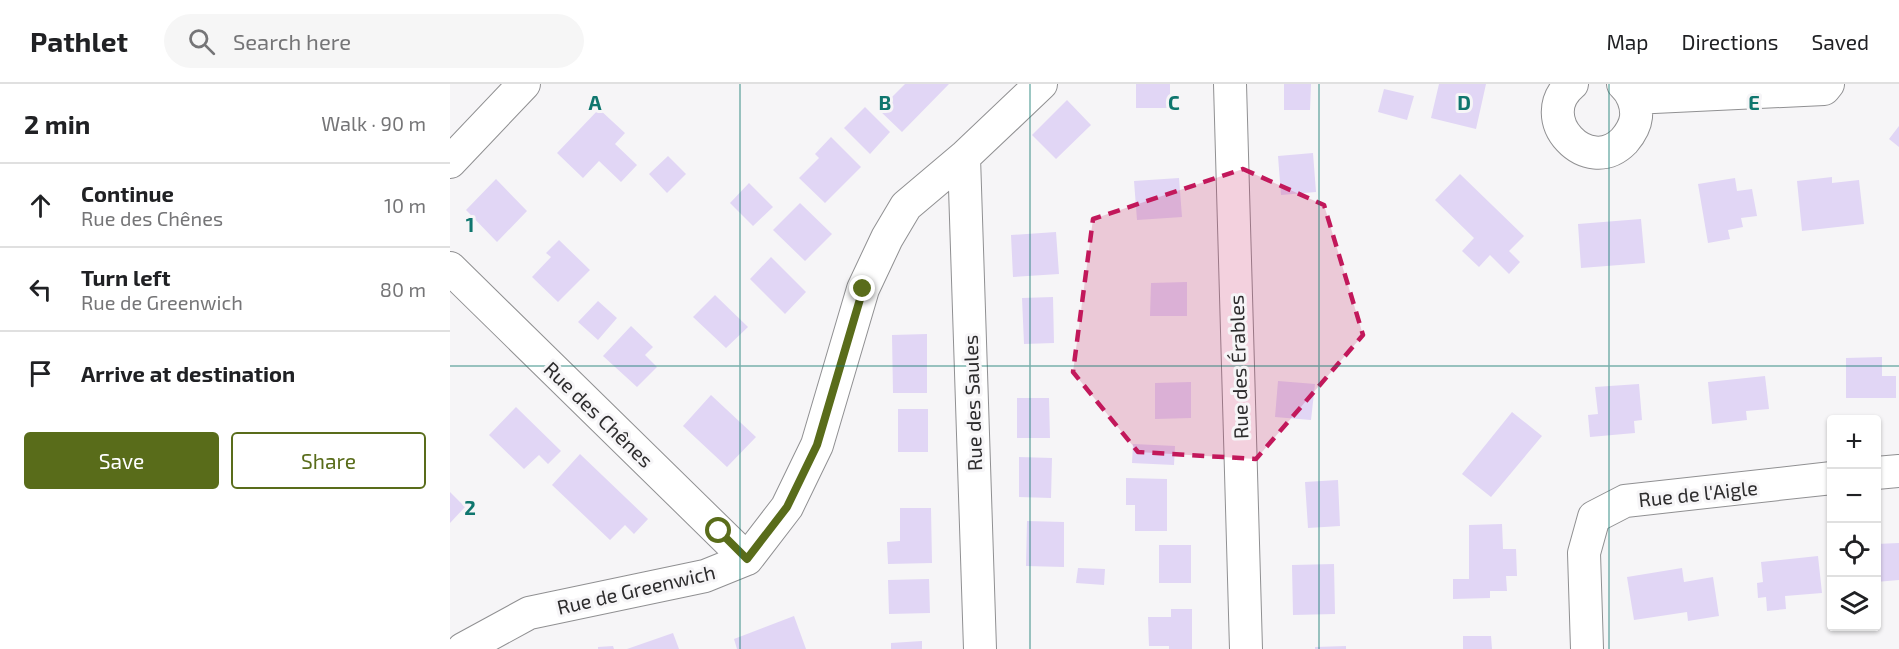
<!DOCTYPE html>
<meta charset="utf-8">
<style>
:root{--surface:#fff;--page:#f6f6f6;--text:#202124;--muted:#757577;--line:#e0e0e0;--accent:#596c1a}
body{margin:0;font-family:"Exo 2",sans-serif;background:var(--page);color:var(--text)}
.controls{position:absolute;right:18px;bottom:18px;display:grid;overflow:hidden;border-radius:6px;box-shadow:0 2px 4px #0004}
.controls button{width:54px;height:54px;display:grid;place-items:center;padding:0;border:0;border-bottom:2px solid var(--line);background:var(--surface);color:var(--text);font:30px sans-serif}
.stop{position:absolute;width:18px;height:18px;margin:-14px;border:4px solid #596c1a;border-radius:50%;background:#fff}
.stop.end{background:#596c1a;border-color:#fff;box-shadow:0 2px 6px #0008}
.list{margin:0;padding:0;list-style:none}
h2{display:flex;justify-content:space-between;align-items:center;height:78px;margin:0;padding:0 24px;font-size:26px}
h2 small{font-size:20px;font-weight:400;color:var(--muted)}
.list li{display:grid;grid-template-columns:39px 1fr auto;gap:18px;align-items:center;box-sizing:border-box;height:84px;padding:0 24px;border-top:2px solid var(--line)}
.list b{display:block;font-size:22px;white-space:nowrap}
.list p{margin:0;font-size:20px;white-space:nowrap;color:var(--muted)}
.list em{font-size:20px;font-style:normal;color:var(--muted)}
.actions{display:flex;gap:12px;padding:18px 24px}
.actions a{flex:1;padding:14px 0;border:2px solid var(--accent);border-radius:6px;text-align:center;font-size:21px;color:var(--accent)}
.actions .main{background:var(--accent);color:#fff}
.icon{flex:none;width:33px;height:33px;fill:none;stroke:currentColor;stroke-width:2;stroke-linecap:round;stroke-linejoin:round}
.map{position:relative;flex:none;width:1449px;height:565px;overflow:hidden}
header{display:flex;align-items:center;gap:36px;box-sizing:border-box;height:84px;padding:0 30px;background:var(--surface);border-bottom:2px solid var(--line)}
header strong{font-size:28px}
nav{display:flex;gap:33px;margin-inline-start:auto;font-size:21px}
.search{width:420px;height:54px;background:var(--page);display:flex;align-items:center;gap:15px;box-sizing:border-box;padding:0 21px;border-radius:33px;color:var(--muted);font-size:22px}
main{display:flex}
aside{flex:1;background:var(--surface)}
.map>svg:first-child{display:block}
</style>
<header>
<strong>Pathlet</strong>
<div class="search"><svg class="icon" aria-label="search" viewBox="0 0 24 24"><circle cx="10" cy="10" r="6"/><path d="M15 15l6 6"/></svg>Search here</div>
<nav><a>Map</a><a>Directions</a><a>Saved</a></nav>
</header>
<main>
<aside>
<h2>2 min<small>Walk · 90 m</small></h2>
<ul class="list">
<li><svg class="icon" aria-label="ahead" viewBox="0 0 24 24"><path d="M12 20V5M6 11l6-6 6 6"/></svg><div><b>Continue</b><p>Rue des Chênes</p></div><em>10 m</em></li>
<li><svg class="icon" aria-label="left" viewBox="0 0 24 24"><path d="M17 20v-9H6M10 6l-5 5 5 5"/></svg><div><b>Turn left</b><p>Rue de Greenwich</p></div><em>80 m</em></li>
<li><svg class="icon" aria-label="arrive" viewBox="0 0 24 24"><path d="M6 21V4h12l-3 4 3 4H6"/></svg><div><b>Arrive at destination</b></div></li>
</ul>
<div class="actions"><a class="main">Save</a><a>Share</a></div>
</aside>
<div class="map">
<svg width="1449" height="565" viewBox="0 0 1449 565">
<rect width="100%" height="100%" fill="#f6f5f7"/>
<path fill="#e1d6f5" d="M455,0H499L452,48L429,26Z
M686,0H720V24H686Z
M834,0H861L860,26H834Z
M989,0H1036L1026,45L981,34Z
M934,5L964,12L957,36L928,28Z
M617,16L641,41L606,75L582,51Z
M415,23L440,48L420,70L394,44Z
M149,25L175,49L165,60L187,81L171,98L149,77L133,94L107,69Z
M1449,42V63L1439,55Z
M381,53L411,83L375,119L349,94L369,74L365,70Z
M863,69L866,108L831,111L828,72Z
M218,72L236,90L217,109L199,90Z
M1010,90L1074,152L1059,167L1070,178L1059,190L1040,171L1029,183L1012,167L1024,154L985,116Z
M1382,93V99L1409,96L1414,140L1352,147L1347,97Z
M729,94L732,133L687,136L684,97Z
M1285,94L1287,107L1302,105L1307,132L1291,134L1293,143L1278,146L1280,155L1258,159L1248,100Z
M46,95L77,127L47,158L16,126Z
M299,99L323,123L303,142L280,119Z
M350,119L382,150L355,177L323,146Z
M1191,135L1195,179L1131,184L1128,140Z
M606,148L609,190L563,193L561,151Z
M109,156L140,186L108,218L82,193L101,173L96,169Z
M321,173L356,208L335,230L300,195Z
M737,198V232H700L701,199Z
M265,211L298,243L276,264L243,233Z
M603,213L604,259L574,260L572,214Z
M148,217L167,234L148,256L128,238Z
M181,242L203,263L195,271L207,283L187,303L153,272Z
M477,250V309H443L442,251Z
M1432,273V292H1446V314H1396V274Z
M1315,292L1319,325L1296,327L1297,336L1262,340L1258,298Z
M828,297L865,300L861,336L825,333Z
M741,298V334L705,335V299Z
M1189,300L1192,336L1184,337L1185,349L1140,353L1138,331L1148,330L1145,303Z
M261,311L306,353L277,383L233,342Z
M567,314H599L600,354H567Z
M66,323L111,367L98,380L89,371L74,385L39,351Z
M448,325H478V368H448Z
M1062,328L1092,352L1041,413L1012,390Z
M683,360L725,362L724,381L682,379Z
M130,370L198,435L184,450L175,441L160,456L102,401Z
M569,373L602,374L601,414L569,413Z
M676,394L717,395V447H685V421H676Z
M888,396L890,442L858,444L855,398Z
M0,408L15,423L0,439Z
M450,424H481L482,479L438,480L437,458L450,457Z
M577,437L614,438V483L576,482Z
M1052,440L1053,465H1066L1067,492H1056L1057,507H1040V514L1003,515V495H1019V441Z
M1449,459V496L1426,498V460Z
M709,461H741V499H709Z
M1368,472L1372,509L1335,512L1336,525L1317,527L1316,513L1308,514L1307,499L1313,498L1311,478Z
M884,480L885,530L843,531L842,481Z
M628,484L655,485L654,501L626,499Z
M1232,484L1234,498L1263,493L1269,532L1238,537L1237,528L1184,536L1177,493Z
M479,495L480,529L439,530L438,496Z
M721,525H742V565H719V562H699L698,533H721Z
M344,532L356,565H287L284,555Z
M223,549L229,565H177Z
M1013,552H1041L1042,565H1013Z
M472,557V565H441V559Z
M163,562L164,565H148V563Z
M896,562V565H865V563Z"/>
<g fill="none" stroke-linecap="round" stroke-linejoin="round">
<g stroke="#909092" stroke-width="34">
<path id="minor" d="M780,0L796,565
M1122,0C1081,34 1138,94 1174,57C1180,50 1185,43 1186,33C1187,21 1182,8 1173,0
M1183,14L1374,5L1378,0
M514,73L530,565
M0,78L74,0
M0,184L297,475
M1426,389L1449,387
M13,565L79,529L255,492L297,475L337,423L367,361L413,205L437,154L456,122L514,73L591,0
M1137,565L1134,469L1144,433L1175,417L1382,394"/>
</g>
<use href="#minor" stroke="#fff" stroke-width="32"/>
</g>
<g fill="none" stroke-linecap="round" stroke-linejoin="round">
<path stroke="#596c1a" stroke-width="8" d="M269,447L297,475L337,423L367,361L413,205"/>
</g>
<path fill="#c2185b" fill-opacity="0.2" stroke="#c2185b" stroke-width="4.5" stroke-dasharray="12 8" stroke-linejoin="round" d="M793,85L874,121L913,251L806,375L688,368L623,288L643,135Z"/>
<path fill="none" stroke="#0f766e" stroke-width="1.5" stroke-opacity="0.55" d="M290,0V565M580,0V565M869,0V565M1159,0V565M0,282H1449"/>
<g text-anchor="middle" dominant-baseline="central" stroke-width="6" stroke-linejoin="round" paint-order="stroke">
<g font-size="20" fill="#2d2c2d" stroke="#f6f5f7">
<text transform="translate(788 283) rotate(-92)">Rue des Érables</text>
<text transform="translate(522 319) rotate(-92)">Rue des Saules</text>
<text transform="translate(149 330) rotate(44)">Rue des Chênes</text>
<text transform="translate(1248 409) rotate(-6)">Rue de l'Aigle</text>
<text transform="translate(186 505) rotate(-13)">Rue de Greenwich</text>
</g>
</g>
<g font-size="20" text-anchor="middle" font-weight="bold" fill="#0f766e" stroke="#f6f5f7" stroke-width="6" stroke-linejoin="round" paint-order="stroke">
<text x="145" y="26">A</text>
<text x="435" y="26">B</text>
<text x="724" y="26">C</text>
<text x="1014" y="26">D</text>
<text x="1304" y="26">E</text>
<text x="20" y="148">1</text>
<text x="20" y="431">2</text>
</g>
</svg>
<div class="controls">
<button>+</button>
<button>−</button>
<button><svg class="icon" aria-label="locate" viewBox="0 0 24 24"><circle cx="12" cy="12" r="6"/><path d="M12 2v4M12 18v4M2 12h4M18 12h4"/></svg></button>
<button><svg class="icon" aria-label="layers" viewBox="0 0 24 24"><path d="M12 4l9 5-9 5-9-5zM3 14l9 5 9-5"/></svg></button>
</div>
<div class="stop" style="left:269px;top:447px"></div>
<div class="stop end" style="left:413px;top:205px"></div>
</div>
</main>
